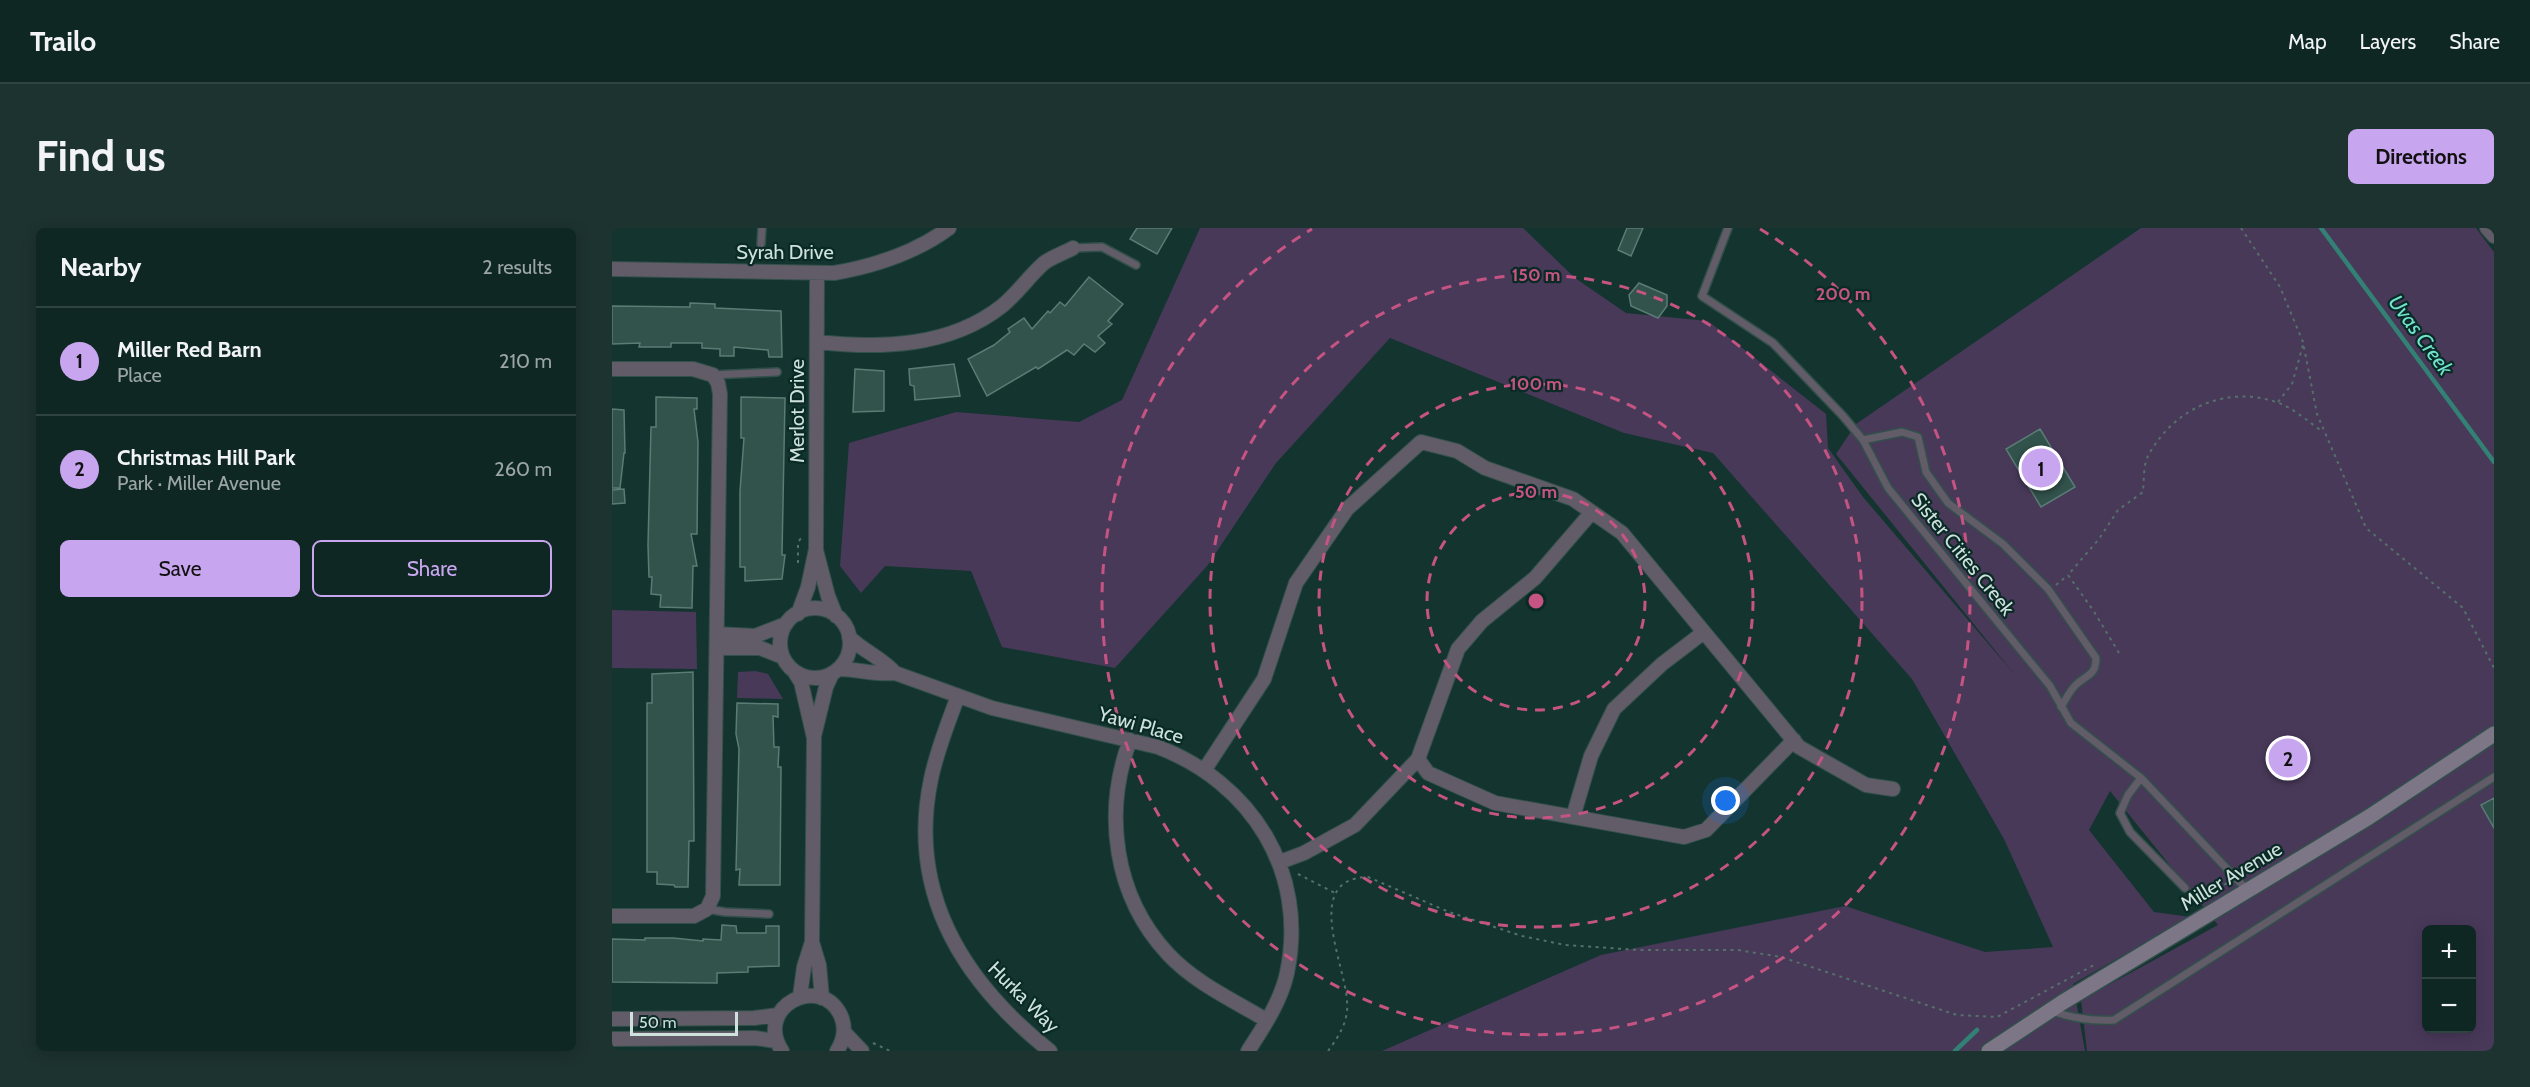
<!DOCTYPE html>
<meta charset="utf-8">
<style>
:root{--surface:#0f2723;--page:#1d3330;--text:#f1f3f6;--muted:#9ba5a6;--line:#2f4441;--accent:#c8a6ef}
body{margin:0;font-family:Cabin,sans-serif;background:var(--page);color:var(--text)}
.controls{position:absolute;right:18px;bottom:18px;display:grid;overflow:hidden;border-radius:9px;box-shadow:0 3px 15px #0003}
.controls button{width:54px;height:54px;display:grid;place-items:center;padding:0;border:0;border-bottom:2px solid var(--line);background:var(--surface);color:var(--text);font:30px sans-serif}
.scale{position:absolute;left:18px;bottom:15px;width:108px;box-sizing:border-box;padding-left:6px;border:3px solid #cfe1dd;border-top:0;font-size:16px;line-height:21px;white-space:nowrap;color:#cfe1dd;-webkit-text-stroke:4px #092a25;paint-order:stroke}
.you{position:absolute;left:1114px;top:573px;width:21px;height:21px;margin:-15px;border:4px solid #fff;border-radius:50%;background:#1a73e8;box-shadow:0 0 0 9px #1a73e833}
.badge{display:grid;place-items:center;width:39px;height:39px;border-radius:50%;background:var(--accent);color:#111;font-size:20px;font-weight:700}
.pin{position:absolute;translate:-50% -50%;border:3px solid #fff;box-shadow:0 2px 6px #0006}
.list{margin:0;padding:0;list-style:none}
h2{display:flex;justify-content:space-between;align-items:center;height:78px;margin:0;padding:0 24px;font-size:26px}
h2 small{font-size:20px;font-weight:400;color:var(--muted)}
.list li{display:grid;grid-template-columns:39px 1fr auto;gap:18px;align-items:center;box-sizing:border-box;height:108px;padding:0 24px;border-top:2px solid var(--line)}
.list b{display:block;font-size:22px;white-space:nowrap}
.list p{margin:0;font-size:20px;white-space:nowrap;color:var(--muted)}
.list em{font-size:20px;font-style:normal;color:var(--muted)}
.actions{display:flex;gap:12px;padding:18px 24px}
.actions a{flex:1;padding:14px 0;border:2px solid var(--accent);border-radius:9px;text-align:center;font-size:21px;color:var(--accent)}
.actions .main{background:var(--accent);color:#111}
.map{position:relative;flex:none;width:1882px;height:823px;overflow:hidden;border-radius:9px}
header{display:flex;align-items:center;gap:36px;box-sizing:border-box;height:84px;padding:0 30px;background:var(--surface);border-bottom:2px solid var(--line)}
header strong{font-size:28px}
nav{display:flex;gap:33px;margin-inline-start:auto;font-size:21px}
.intro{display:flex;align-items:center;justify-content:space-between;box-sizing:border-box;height:144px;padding:0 36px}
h1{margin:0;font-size:42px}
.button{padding:15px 27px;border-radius:9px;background:var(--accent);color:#111;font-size:21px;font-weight:700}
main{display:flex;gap:36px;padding:0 36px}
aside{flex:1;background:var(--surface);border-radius:9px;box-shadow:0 3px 15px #0003}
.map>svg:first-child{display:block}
</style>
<header>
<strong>Trailo</strong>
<nav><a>Map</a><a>Layers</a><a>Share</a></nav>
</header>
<div class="intro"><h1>Find us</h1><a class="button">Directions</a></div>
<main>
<aside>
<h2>Nearby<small>2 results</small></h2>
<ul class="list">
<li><span class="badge">1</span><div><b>Miller Red Barn</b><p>Place</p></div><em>210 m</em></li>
<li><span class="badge">2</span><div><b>Christmas Hill Park</b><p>Park · Miller Avenue</p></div><em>260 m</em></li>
</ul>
<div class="actions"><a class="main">Save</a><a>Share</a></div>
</aside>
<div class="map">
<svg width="1882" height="823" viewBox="0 0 1882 823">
<rect width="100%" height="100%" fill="#14342f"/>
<path fill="#483959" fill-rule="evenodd" d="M588,0H911L963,50L1014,85L1096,93L1214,186L1216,220L1251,269L1403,447L1224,226L1244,196L1529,0H1864L1882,24V823H1475L1469,772L1606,697L1498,563L1477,602L1542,684L1578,689L1461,756L1473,823H770L989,727L1233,678L1373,724L1441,719L1392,611L1300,451L1101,225L1012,205L778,110L664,235L595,338L503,440L390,419L359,343L273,338L249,365L228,338L237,215L344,184L467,194L510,172ZM1814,702H1860V800H1814Z
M0,382L84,384L85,441L0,440Z
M143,443L156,446L171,471L125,470L126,444Z"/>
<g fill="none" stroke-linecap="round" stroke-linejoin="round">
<path stroke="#338174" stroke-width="4.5" d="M1709,0L1882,234
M1343,823L1365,802"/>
</g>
<path fill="#32524c" stroke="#5a7c75" stroke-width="1.5" d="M525,0H560L545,26L518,11Z
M1015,0H1031L1019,28L1006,22Z
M477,49L511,76L496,93L500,96L486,108L493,115L483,124L472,116L462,127L455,122L426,141L424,139L375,168L356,131L382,117L398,104L396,101L412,90L420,101L436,83L438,85L448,74L453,78Z
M1027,55L1055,67V78L1046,90L1019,78L1017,67Z
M78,75L103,76V80L169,83L170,129H157L156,122L122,119V128H108V121L90,120V115H59V119H27L28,115L0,116V78L78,79Z
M342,136L348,168L303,172L302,158L298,157L297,141Z
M243,141L272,143V183L241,184Z
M44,169L85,170V181H82L86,214L85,306H79L85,338H81L80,380L48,379L49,367L39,366L40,349H37L36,317L39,199H44Z
M129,169L173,170L170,327H173L170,351L133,353V339H128V263L132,210H129Z
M0,181L12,182L13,225H12L8,260H0Z
M1428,201L1463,259L1429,279L1394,221Z
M12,261L13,275L0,276V262Z
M81,444L82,613H77L76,659H63L62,657L45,656V644H35V475H40V446Z
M125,475L166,476V489L161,488L162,519H167L166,539H169L168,657H127L128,641L124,642L127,521L124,506Z
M1882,570V600L1869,577Z
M110,697L124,698L125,705H154V698H167V738L136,739V744L105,745V755L0,754V711L33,712V710H61L91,713V711L109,712Z"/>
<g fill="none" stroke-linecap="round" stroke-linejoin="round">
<g stroke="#32504b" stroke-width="10">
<path id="lane" d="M1116,0L1090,68L1161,115L1231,188L1251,212L1276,260L1438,458L1459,495L1529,550L1636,663
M149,16L150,0
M461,20L490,19L524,37
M101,147L165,144
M1251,212L1290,204L1306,209L1314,244L1336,275L1391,316L1436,361L1484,430C1484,446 1477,446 1466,455C1459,460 1454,471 1449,479
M1529,550L1516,567L1508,585L1518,604L1573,660
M95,681L113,684L157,686
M1441,783C1461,791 1480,793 1502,792L1882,549"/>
</g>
<g stroke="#32504b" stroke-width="16">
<path id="street" d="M1875,0L1882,8
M0,41L222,45C263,38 303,25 337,0
M205,114C269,121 338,119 390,78C406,65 417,48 432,35C440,29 452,25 461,20
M0,141H81L101,147L106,155L108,166L101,668L95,681L82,688H0
M980,284L923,350L870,393L846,421L806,531L816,545L883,575L1072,609L1094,602L1182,512
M204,322L216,368L224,388
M168 415a35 35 0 1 1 70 0a35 35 0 1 1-70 0Z
M186,386L196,359L204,321L205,46
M105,406L143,408L174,396
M237,409C251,423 270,430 283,445
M105,420H148L171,429
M226,441C245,441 264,447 283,445L380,480L546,519C640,555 696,644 675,745C669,773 651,800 636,823
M182,443L189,454L202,510L200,714L192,739L188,768
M346,468C336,495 325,522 319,551C295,666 351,754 438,823
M202,508L214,459L220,446
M518,512C491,585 502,668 556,726C583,755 621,772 654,792
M593,541L652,451L684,355L735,281L809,214L845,223L873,240L961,271L1010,305L1187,519L1254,557L1281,561
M961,589L979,528L1002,481L1050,436L1092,404
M668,634L692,625L743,597L806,531
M200,714L207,737L210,770
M0,791L142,790L166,787
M232,804L250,823
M0,811L143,810L164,813
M170,823C141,779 209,744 229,788C234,800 232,812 225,823"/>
</g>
<g stroke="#32504b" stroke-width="18">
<path id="secondary" d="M1377,823L1451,774L1757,589L1882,506"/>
</g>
<path stroke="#55706b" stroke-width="2" stroke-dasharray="3 4.5" stroke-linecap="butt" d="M1629,0L1668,59L1691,114L1705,186L1754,300L1851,380L1882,440
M1666,174L1680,156L1691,117
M186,335V314L190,309
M1444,357L1456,347
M1507,425L1481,382L1456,347L1487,311L1506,282L1531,264C1532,254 1531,238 1536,228C1561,181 1613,157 1664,174C1680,179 1697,194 1711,204
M686,646L723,665
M1584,660L1591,670
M1587,673L1615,655
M261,815L278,823
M716,823C727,808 737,793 735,773C733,736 690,650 756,649L837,684L910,708L953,717L1026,722H1126L1169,729L1345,787L1385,789L1482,737"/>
<use href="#lane" stroke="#615c67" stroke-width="7"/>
<use href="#street" stroke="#615c67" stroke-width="14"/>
<use href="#secondary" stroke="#7d7687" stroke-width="15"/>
</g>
<g fill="none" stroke="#c65482" stroke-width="3" stroke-dasharray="10 8">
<circle cx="924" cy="373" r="109"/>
<circle cx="924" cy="373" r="217"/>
<circle cx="924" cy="373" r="326"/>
<path d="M1148 1A434 434 0 1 1 700 1"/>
</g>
<g text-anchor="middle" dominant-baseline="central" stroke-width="4.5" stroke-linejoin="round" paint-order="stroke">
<g font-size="20" fill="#cfe1dd" stroke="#092a25">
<text x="173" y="24">Syrah Drive</text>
<text transform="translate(185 183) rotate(-90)">Merlot Drive</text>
<text transform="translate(1351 326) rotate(51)">Sister Cities Creek</text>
<text transform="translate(529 497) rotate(16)">Yawi Place</text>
<text transform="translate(1619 648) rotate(-31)">Miller Avenue</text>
<text transform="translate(412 769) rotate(45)">Hurka Way</text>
</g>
<g font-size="21" font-style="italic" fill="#71e3cf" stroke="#092a25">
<text transform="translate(1809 107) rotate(54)">Uvas Creek</text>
</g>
</g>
<circle cx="924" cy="373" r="9" fill="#c65482" stroke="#092a25" stroke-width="3"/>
<g font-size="18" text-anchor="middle" font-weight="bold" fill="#c65482" stroke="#092a25" stroke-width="4.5" stroke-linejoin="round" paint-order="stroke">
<text x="924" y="53">150 m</text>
<text x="1231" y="72">200 m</text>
<text x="924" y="162">100 m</text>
<text x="924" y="270">50 m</text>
</g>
</svg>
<div class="controls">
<button>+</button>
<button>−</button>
</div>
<div class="scale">50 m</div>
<div class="you"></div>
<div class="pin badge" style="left:1429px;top:240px">1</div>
<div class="pin badge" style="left:1676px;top:530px">2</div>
</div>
</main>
